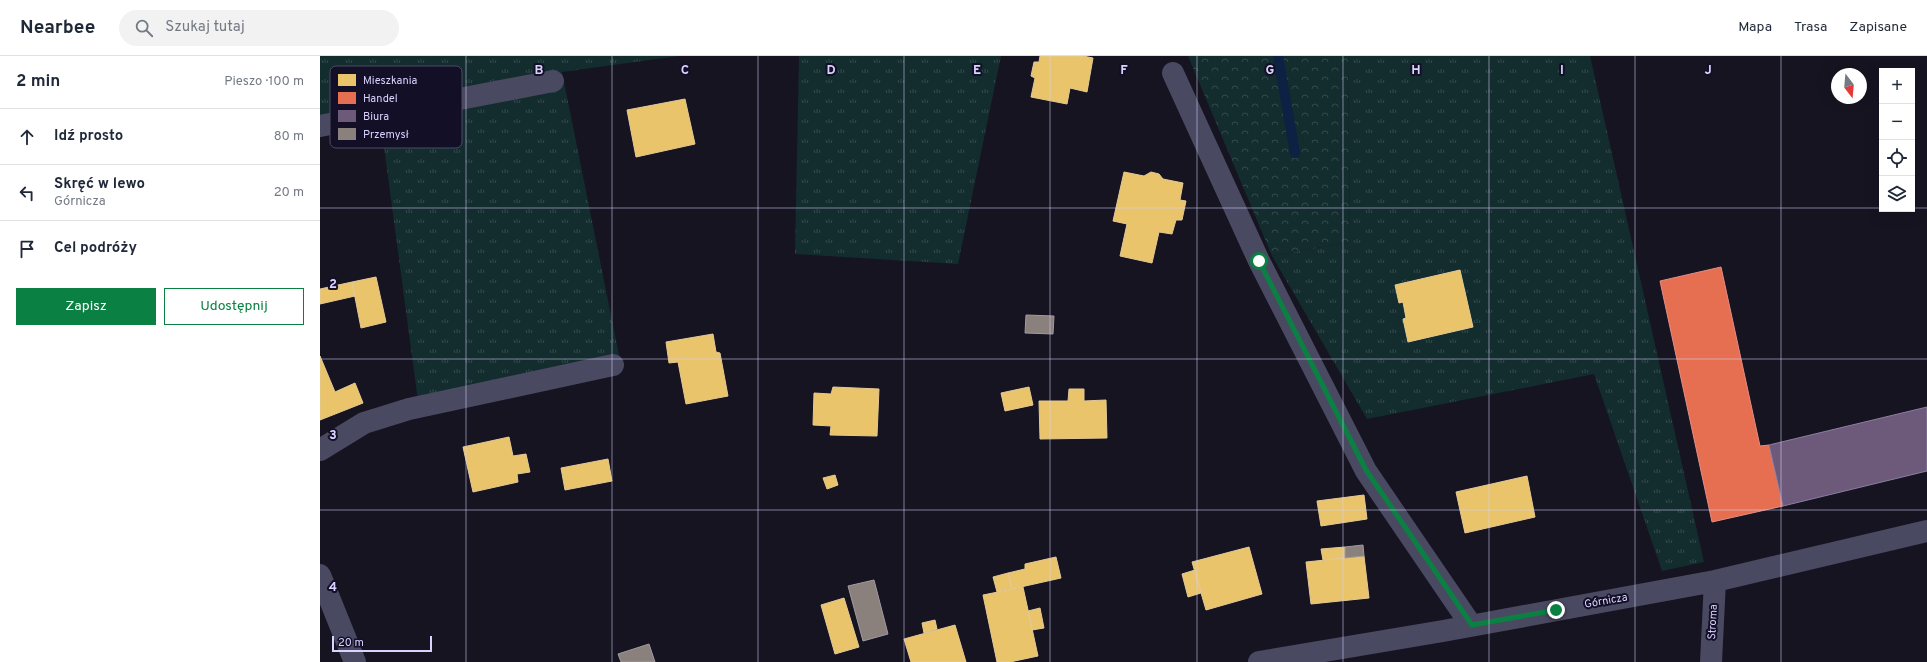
<!DOCTYPE html>
<html lang="pl">
<meta charset="utf-8">
<style>
:root{--surface:#fff;--page:#f2f2f3;--text:#1f2937;--muted:#747a83;--line:#e0e1e3;--accent:#0b8043}
body{margin:0;font-family:Overpass,sans-serif;background:var(--page);color:var(--text)}
.controls{position:absolute;right:12px;top:12px;display:grid;overflow:hidden;border-radius:0px;box-shadow:0 4px 16px #0002}
.controls button{width:36px;height:36px;display:grid;place-items:center;padding:0;border:0;border-bottom:1px solid var(--line);background:var(--surface);color:var(--text);font:20px sans-serif}
.compass{position:absolute;left:1511px;top:12px;width:36px;height:36px;border-radius:50%;background:var(--surface);box-shadow:0 4px 16px #0002;rotate:164deg}
.scale{position:absolute;left:12px;bottom:10px;width:100px;box-sizing:border-box;padding-left:4px;border:2px solid #d9d4ff;border-top:0;font-size:11px;line-height:14px;white-space:nowrap;color:#d9d4ff;-webkit-text-stroke:3px #130f26;paint-order:stroke}
.stop{position:absolute;width:12px;height:12px;margin:-9px;border:3px solid #0b8043;border-radius:50%;background:#fff}
.stop.end{background:#0b8043;border-color:#fff;box-shadow:0 1px 4px #0008}
.list{margin:0;padding:0;list-style:none}
h2{display:flex;justify-content:space-between;align-items:center;height:52px;margin:0;padding:0 16px;font-size:17px}
h2 small{font-size:13px;font-weight:400;color:var(--muted)}
.list li{display:grid;grid-template-columns:26px 1fr auto;gap:12px;align-items:center;box-sizing:border-box;height:56px;padding:0 16px;border-top:1px solid var(--line)}
.list b{display:block;font-size:15px;white-space:nowrap}
.list p{margin:0;font-size:13px;white-space:nowrap;color:var(--muted)}
.list em{font-size:13px;font-style:normal;color:var(--muted)}
.actions{display:flex;gap:8px;padding:12px 16px}
.actions a{flex:1;padding:9px 0;border:1px solid var(--accent);border-radius:0px;text-align:center;font-size:14px;color:var(--accent)}
.actions .main{background:var(--accent);color:#fff}
.icon{flex:none;width:22px;height:22px;fill:none;stroke:currentColor;stroke-width:2;stroke-linecap:round;stroke-linejoin:round}
.map{position:relative;flex:none;width:1607px;height:606px;overflow:hidden}
header{display:flex;align-items:center;gap:24px;box-sizing:border-box;height:56px;padding:0 20px;background:var(--surface);border-bottom:1px solid var(--line)}
header strong{font-size:19px}
nav{display:flex;gap:22px;margin-inline-start:auto;font-size:14px}
.search{width:280px;height:36px;background:var(--page);display:flex;align-items:center;gap:10px;box-sizing:border-box;padding:0 14px;border-radius:22px;color:var(--muted);font-size:15px}
main{display:flex}
aside{flex:1;background:var(--surface)}
.map>svg:first-child{display:block}
</style>
<header>
<strong>Nearbee</strong>
<div class="search"><svg class="icon" aria-label="search" viewBox="0 0 24 24"><circle cx="10" cy="10" r="6"/><path d="M15 15l6 6"/></svg>Szukaj tutaj</div>
<nav><a>Mapa</a><a>Trasa</a><a>Zapisane</a></nav>
</header>
<main>
<aside>
<h2>2 min<small>Pieszo · 100 m</small></h2>
<ul class="list">
<li><svg class="icon" aria-label="ahead" viewBox="0 0 24 24"><path d="M12 20V5M6 11l6-6 6 6"/></svg><div><b>Idź prosto</b></div><em>80 m</em></li>
<li><svg class="icon" aria-label="left" viewBox="0 0 24 24"><path d="M17 20v-9H6M10 6l-5 5 5 5"/></svg><div><b>Skręć w lewo</b><p>Górnicza</p></div><em>20 m</em></li>
<li><svg class="icon" aria-label="arrive" viewBox="0 0 24 24"><path d="M6 21V4h12l-3 4 3 4H6"/></svg><div><b>Cel podróży</b></div></li>
</ul>
<div class="actions"><a class="main">Zapisz</a><a>Udostępnij</a></div>
</aside>
<div class="map">
<svg width="1607" height="606" viewBox="0 0 1607 606">
<defs>
<pattern id="grass-tufts" width="24" height="20" patternUnits="userSpaceOnUse"><rect width="24" height="20" fill="#132c2d"/><path d="M3 7l-1-3M5 7V3M7 7l1-3M15 17l-1-3M17 17v-4M19 17l1-3" fill="none" stroke="#354a4c"/></pattern>
<pattern id="forest-crowns" width="20" height="18" patternUnits="userSpaceOnUse"><rect width="20" height="18" fill="#132c2d"/><path d="M2 6a3 3 0 1 1 6 0M12 15a3 3 0 1 1 6 0" fill="none" stroke="#354a4c"/></pattern>
</defs>
<rect width="100%" height="100%" fill="#161421"/>
<path fill="url(#grass-tufts)" d="M0,0H359L242,16L302,314L100,360L60,61L0,71Z
M479,0H681L638,208L475,198Z
M1028,0H1270L1384,506L1342,515L1274,318L1047,363L952,200L1030,186Z"/>
<path fill="url(#forest-crowns)" d="M868,0H1028L1030,186L952,200Z"/>
<path fill="#e9c46a" stroke="#e4c997" d="M720,0H763L773,2L767,36L750,32L747,48L711,41L715,22L711,20L714,6H719Z
M365,43L375,88L316,101L307,54Z
M804,116L824,120L831,116L839,118L843,123L863,127L860,144L866,145L862,164H856L852,178L839,176L832,207L800,200L807,168L793,165Z
M1140,214L1153,271L1088,286L1083,263L1086,262L1083,246L1079,247L1075,229Z
M56,221L66,266L41,272L32,226Z
M32,226L35,240L0,248V233Z
M393,278L396,296L400,297L408,340L366,348L358,306L349,307L346,286Z
M0,300L15,336L35,327L43,347L0,364Z
M513,331L559,333L557,380L510,379L511,370L493,369L494,337L511,338Z
M709,331L713,349L685,355L681,337Z
M749,333H764V345L786,344L787,382L720,383L719,345H748Z
M189,381L193,400L206,398L210,416L197,418L198,426L153,436L143,391Z
M288,403L292,425L245,434L241,412Z
M515,419L518,429L507,433L503,422Z
M1207,420L1215,461L1145,477L1136,436Z
M1044,439L1047,463L1001,470L997,445Z
M929,491L942,538L886,554L872,506Z
M1025,491V502L1003,504L1001,493Z
M1044,500L1049,542L991,548L986,506Z
M736,501L741,522L692,533L688,517L705,513V508Z
M875,514L881,537L868,541L862,518Z
M688,517L692,533L677,536L673,521Z
M703,531L718,600L690,606H677L663,539Z
M524,542L539,591L515,598L501,549Z
M720,552L724,572L712,574L708,555Z
M615,564L617,573L604,577L602,567Z
M635,569L646,606H591L584,583Z"/>
<path fill="#e76f51" stroke="#e38d85" d="M1401,211L1440,390L1449,389L1463,450L1392,466L1340,225Z"/>
<path fill="#6d597a" stroke="#8d7ea2" d="M1607,351V415L1463,450L1449,389Z"/>
<path fill="#8a817c" stroke="#a29aa3" d="M706,259L734,260L733,278L705,277Z
M1043,489L1044,500L1025,502V491Z
M554,524L568,578L543,585L528,530Z
M329,588L335,606H301L298,598Z"/>
<g fill="none" stroke-linecap="round" stroke-linejoin="round">
<path stroke="#0d2144" stroke-width="10" d="M958,0L975,97"/>
<path stroke="#4a4962" stroke-width="22" d="M853,17L939,205L1046,415L1151,569
M0,70L233,25
M0,394L44,367L89,353L293,309
M0,519L35,606
M939,606L1123,575L1395,525L1607,475
M1391,606L1395,525"/>
</g>
<g fill="none" stroke-linecap="round" stroke-linejoin="round">
<path stroke="#0b8043" stroke-width="5" d="M939,205L1046,414L1152,569L1236,554"/>
</g>
<path fill="none" stroke="#d9d4ff" stroke-width="1" stroke-opacity="0.55" d="M146,0V606M292,0V606M438,0V606M584,0V606M730,0V606M877,0V606M1023,0V606M1169,0V606M1315,0V606M1461,0V606M0,152H1562M1592,152H1607M0,303H1607M0,454H1607"/>
<g text-anchor="middle" dominant-baseline="central" stroke-width="4" stroke-linejoin="round" paint-order="stroke">
<g font-size="11" fill="#d9d4ff" stroke="#130f26">
<text transform="translate(1286 545) rotate(-10)">Górnicza</text>
<text transform="translate(1393 566) rotate(-87)">Stroma</text>
</g>
</g>
<rect x="10" y="10" width="132" height="82" rx="6" fill="#130f26" stroke="#4e4a67" stroke-width="1"/>
<rect x="18" y="18" width="18" height="12" fill="#e9c46a"/>
<rect x="18" y="36" width="18" height="12" fill="#e76f51"/>
<rect x="18" y="54" width="18" height="12" fill="#6d597a"/>
<rect x="18" y="72" width="18" height="12" fill="#8a817c"/>
<g font-size="11" fill="#d9d4ff">
<text x="43" y="28">Mieszkania</text>
<text x="43" y="46">Handel</text>
<text x="43" y="64">Biura</text>
<text x="43" y="82">Przemysł</text>
</g>
<g font-size="13" text-anchor="middle" font-weight="bold" fill="#d9d4ff" stroke="#130f26" stroke-width="4" stroke-linejoin="round" paint-order="stroke">
<text x="219" y="18">B</text>
<text x="365" y="18">C</text>
<text x="511" y="18">D</text>
<text x="657" y="18">E</text>
<text x="804" y="18">F</text>
<text x="950" y="18">G</text>
<text x="1096" y="18">H</text>
<text x="1242" y="18">I</text>
<text x="1388" y="18">J</text>
<text x="13" y="232">2</text>
<text x="13" y="383">3</text>
<text x="13" y="535">4</text>
</g>
</svg>
<div class="controls">
<button>+</button>
<button>−</button>
<button><svg class="icon" aria-label="locate" viewBox="0 0 24 24"><circle cx="12" cy="12" r="6"/><path d="M12 2v4M12 18v4M2 12h4M18 12h4"/></svg></button>
<button><svg class="icon" aria-label="layers" viewBox="0 0 24 24"><path d="M12 4l9 5-9 5-9-5zM3 14l9 5 9-5"/></svg></button>
</div>
<svg class="compass" viewBox="-18 -18 36 36"><path d="M0-13l5 13h-10z" fill="#e53935"/><path d="M0 13l5-13h-10z" fill="#747a83"/></svg>
<div class="scale">20 m</div>
<div class="stop" style="left:939px;top:205px"></div>
<div class="stop end" style="left:1236px;top:554px"></div>
</div>
</main>
